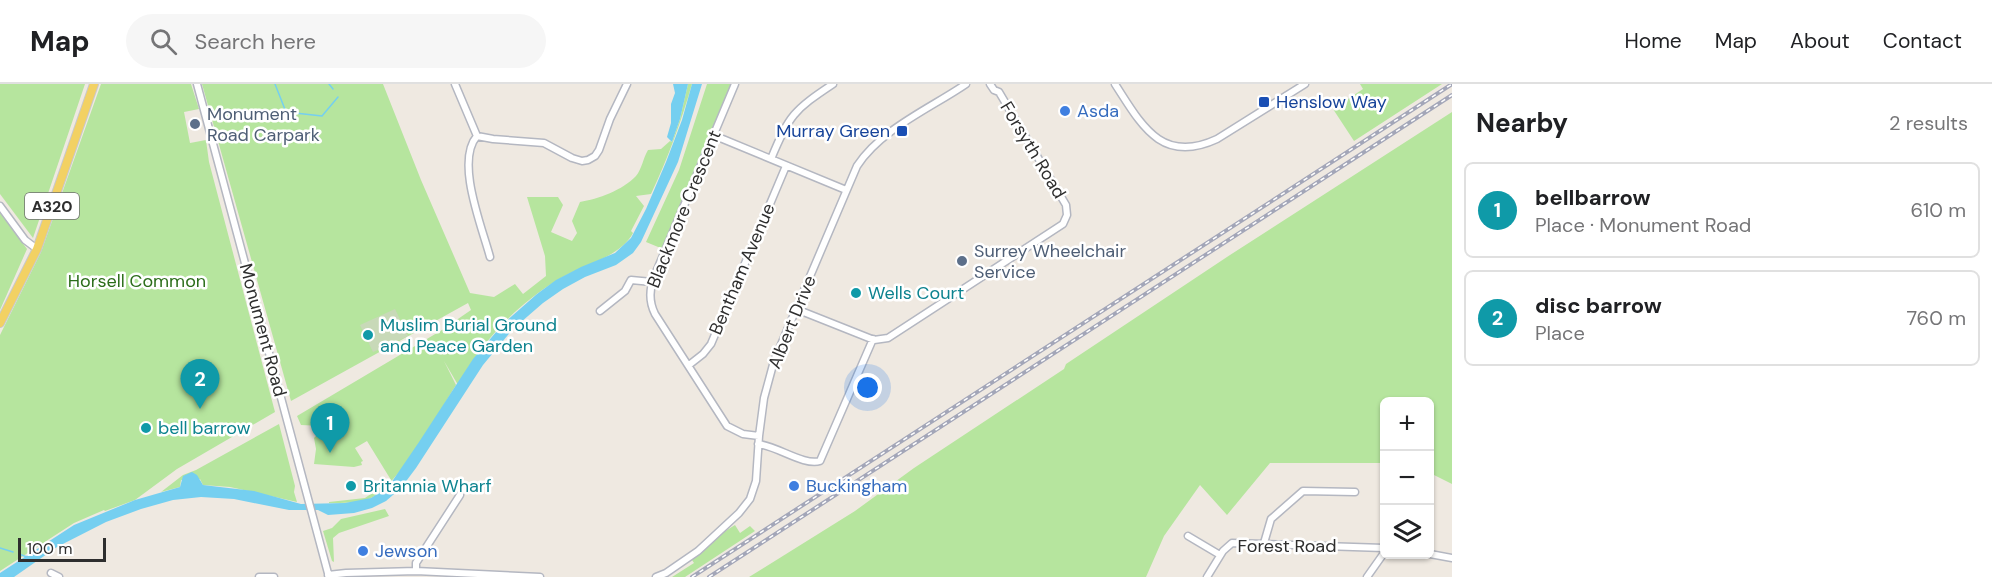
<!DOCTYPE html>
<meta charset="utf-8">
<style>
:root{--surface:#fff;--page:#f6f6f6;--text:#202124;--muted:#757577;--line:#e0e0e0;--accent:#0f766e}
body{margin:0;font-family:"DM Sans",sans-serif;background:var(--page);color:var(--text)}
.controls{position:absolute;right:18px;bottom:18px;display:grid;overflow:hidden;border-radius:9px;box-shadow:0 2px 4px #0004}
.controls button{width:54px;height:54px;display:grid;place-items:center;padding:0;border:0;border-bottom:2px solid var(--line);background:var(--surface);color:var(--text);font:30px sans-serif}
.scale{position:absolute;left:18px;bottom:15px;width:88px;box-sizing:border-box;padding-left:6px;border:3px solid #2e2e2e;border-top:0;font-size:16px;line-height:21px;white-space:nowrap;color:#2e2e2e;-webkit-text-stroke:4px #fff;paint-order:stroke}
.you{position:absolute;left:868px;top:304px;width:21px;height:21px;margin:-15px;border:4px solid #fff;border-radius:50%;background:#1a73e8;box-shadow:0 0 0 9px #1a73e833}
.badge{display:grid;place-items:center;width:39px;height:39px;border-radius:50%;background:var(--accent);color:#fff;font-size:20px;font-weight:700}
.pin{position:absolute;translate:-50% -50px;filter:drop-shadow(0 2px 3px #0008)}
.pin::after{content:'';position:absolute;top:32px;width:21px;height:18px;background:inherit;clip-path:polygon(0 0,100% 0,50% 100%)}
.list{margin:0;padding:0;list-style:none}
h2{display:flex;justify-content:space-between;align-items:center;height:78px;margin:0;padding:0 24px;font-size:26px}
h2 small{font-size:20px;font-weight:400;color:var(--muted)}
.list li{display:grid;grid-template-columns:39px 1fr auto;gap:18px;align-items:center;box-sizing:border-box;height:96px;margin:0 12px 12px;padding:0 12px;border:2px solid var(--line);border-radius:9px}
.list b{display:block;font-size:22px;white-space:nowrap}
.list p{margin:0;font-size:20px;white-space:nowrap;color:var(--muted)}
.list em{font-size:20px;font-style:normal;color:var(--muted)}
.icon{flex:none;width:33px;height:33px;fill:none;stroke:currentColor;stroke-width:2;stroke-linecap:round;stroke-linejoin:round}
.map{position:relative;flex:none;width:1452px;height:493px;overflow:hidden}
header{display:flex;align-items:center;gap:36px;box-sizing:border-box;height:84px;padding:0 30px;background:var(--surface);border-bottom:2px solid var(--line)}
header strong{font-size:28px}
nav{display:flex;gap:33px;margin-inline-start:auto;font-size:21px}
.search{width:420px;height:54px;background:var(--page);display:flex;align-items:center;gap:15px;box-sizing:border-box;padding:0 21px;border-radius:33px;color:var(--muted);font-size:22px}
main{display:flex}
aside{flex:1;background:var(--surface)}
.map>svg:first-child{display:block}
</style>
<header>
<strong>Map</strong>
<div class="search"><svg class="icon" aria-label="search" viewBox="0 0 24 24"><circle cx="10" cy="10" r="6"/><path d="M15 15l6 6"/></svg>Search here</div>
<nav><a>Home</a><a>Map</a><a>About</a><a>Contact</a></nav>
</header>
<main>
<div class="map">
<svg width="1452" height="493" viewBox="0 0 1452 493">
<rect width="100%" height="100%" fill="#efe9e1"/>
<path fill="#b6e59e" d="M0,0H85L33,154L0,110Z
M101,0H191L199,25L184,28L190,59L206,56L209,78L275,328L177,385L135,416L105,427L104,426L74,439L0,487V251L41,168Z
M202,0H383L421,96L470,209L494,213L515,200L523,210L546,192L545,172L527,113H558L563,121L551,148L572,157L577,149L572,137L580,118C598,115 623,106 636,92C642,85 643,74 648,66L661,65L670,57L672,58L680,35L688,0H692C681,38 668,74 651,110L636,112L644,122L631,147L633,149C619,175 580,181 556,197C515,222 480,260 458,301L444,277L456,301C439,328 398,402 371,414C359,419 343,419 329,419V418L365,414L391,396L367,357L355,364L363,377L361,378L362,381L354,383L314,380L316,365L314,354L322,346V342L301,341L297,332L442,246L471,226L468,219L291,317Z
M707,0H731L663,165L646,158L679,86Z
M1360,0H1442L1354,57L1333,25L1363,5Z
M1452,28V400L1430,389V318H1384V379H1270L1227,431L1200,401L1164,452L1146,493H749L855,427L914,384L1064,285L1066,280L1230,171Z
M0,128L27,165L0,226Z
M279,340L295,402L294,408L297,418L230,403L203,401L200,395L181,396L180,403L161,408L183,391L196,386Z
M385,425L389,432L339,449L333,454L334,478L332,477L323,447L332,444L341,435Z
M735,441L740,449L750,442L755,447L685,493H672L694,479L692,476L719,451Z"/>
<path fill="#c8d9b8" d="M395,225L408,252L373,268L360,241Z"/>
<path fill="#75cff0" d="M673,0H688L680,35L672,58L667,53L671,39V20L675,9Z
M692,0H702L678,78L641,158L633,169L616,181L585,193L563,205L543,219L513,245L483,281L416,384L401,404L386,417L372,424L354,429L328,431L318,426H289L234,415L201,413L173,416L141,425L106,438L57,463L14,493H0V489L74,441L135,416L180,403L183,392L192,388L197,391L203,401L254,407L301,420L345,419L371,414L382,407L391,399L419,358L473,275L503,240L537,210L556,196L581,183L615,169L631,154L646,125L666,78L682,36Z"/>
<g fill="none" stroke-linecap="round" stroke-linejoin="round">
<path stroke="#75cff0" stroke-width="1.5" d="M275,0L286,28L322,32L338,13
M329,0L333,5
M0,464L13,468
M19,470L27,473"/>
<g stroke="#b4b7c1" stroke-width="9">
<path id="minor" d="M197,0L329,493
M455,0L477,52L493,55L544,59L572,74L582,77L588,76L595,72L599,66L610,35L627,0
M735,0L654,193C649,206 649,218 655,230L727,342L743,350L759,352
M1115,0C1141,40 1161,81 1217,55L1305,0
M713,51L846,106
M477,52C455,77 482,143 490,173
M771,75C789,31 794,26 833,0
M0,122L25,156L37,165
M796,225L874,256L888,254L1063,140L1067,131L1066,121L999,8L994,6L990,0
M600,227L625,207L631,196L652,198
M689,281L703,270L711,260L786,82
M758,360C777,362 804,382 820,377L873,255
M1188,452L1220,471
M1264,459L1271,435L1303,407L1355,408
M1430,470L1452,474
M416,487V479L460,411
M51,489L59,493
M328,491L346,489L416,487L540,493
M259,493H274
M656,493L666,489L698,467L739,429L750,415L756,397L759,352L764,314L774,277L857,82C881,45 931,24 966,0
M1207,493L1223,467L1232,459L1384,464
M1367,493L1384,469"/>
</g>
<g stroke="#c9c9c9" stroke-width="10">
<path id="major" d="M0,239L37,165L94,0"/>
</g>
<use href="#minor" stroke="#fff" stroke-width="6"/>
<use href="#major" stroke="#f2d163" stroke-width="8"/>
<g stroke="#a3a6b8" stroke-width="4">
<path id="rail" d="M692,493L1452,0
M709,493L1452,11"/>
</g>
<use href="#rail" stroke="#fff" stroke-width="1.5" stroke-dasharray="4.5" stroke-linecap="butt"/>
</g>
<g fill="#1a4fb4" stroke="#fff" stroke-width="2">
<rect x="1258" y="12" width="12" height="12" rx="3"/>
<rect x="896" y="41" width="12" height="12" rx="3"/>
</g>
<g fill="#3f7fe0" stroke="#fff" stroke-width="2">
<circle cx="1065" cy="27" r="6"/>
<circle cx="794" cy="402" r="6"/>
<circle cx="363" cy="467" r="6"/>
</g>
<g fill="#5c6f8a" stroke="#fff" stroke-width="2">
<circle cx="195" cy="40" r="6"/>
<circle cx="962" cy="177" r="6"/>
</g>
<g fill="#0f9aa8" stroke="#fff" stroke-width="2">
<circle cx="856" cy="209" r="6"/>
<circle cx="368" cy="251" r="6"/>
<circle cx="146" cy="344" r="6"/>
<circle cx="351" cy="402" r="6"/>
</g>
<g text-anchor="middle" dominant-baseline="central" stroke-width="5" stroke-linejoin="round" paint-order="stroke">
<rect fill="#fff" stroke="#6d6d6d" stroke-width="1.5" x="25" y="109" width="54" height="26" rx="4.5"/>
<g font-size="16" font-weight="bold" fill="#2e2e2e">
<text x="52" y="122">A320</text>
</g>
<g font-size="18" fill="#164399" stroke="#fff" text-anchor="start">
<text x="1276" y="18">Henslow Way</text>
<text x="890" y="47" text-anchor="end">Murray Green</text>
</g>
<g font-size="18" fill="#366cbe" stroke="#fff" text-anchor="start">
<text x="1077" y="27">Asda</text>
<text x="806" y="402">Buckingham</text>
<text x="375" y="467">Jewson</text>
</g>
<g font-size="18" fill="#4e5e75" stroke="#fff" text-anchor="start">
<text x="207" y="30">Monument<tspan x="207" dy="21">Road Carpark</tspan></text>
<text x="974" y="167">Surrey Wheelchair<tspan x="974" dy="21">Service</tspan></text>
</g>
<g font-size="18" fill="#2e2e2e" stroke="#fff">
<text transform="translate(1033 66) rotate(59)">Forsyth Road</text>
<text transform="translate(684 125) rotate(-68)">Blackmore Crescent</text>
<text transform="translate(742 185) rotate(-67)">Bentham Avenue</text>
<text transform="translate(792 238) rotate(-68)">Albert Drive</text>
<text transform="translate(263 246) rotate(75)">Monument Road</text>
<text x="1287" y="462">Forest Road</text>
</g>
<g font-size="18" fill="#2c6e1b" stroke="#fff">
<text x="137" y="197">Horsell Common</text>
</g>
<g font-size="18" fill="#0d838f" stroke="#fff" text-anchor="start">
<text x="868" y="209">Wells Court</text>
<text x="380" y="241">Muslim Burial Ground<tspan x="380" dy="21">and Peace Garden</tspan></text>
<text x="158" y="344">bell barrow</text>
<text x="363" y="402">Britannia Wharf</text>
</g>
</g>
</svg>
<div class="controls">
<button>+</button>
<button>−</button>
<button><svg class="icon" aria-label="layers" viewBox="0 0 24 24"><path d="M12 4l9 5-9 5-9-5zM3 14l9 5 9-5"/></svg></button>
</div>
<div class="scale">100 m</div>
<div class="you"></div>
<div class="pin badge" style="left:330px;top:369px;background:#0f9aa8">1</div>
<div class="pin badge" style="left:200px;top:325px;background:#0f9aa8">2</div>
</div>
<aside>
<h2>Nearby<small>2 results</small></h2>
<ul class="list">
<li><span class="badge" style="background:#0f9aa8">1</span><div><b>bellbarrow</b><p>Place · Monument Road</p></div><em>610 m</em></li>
<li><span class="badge" style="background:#0f9aa8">2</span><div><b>disc barrow</b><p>Place</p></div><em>760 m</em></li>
</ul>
</aside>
</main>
